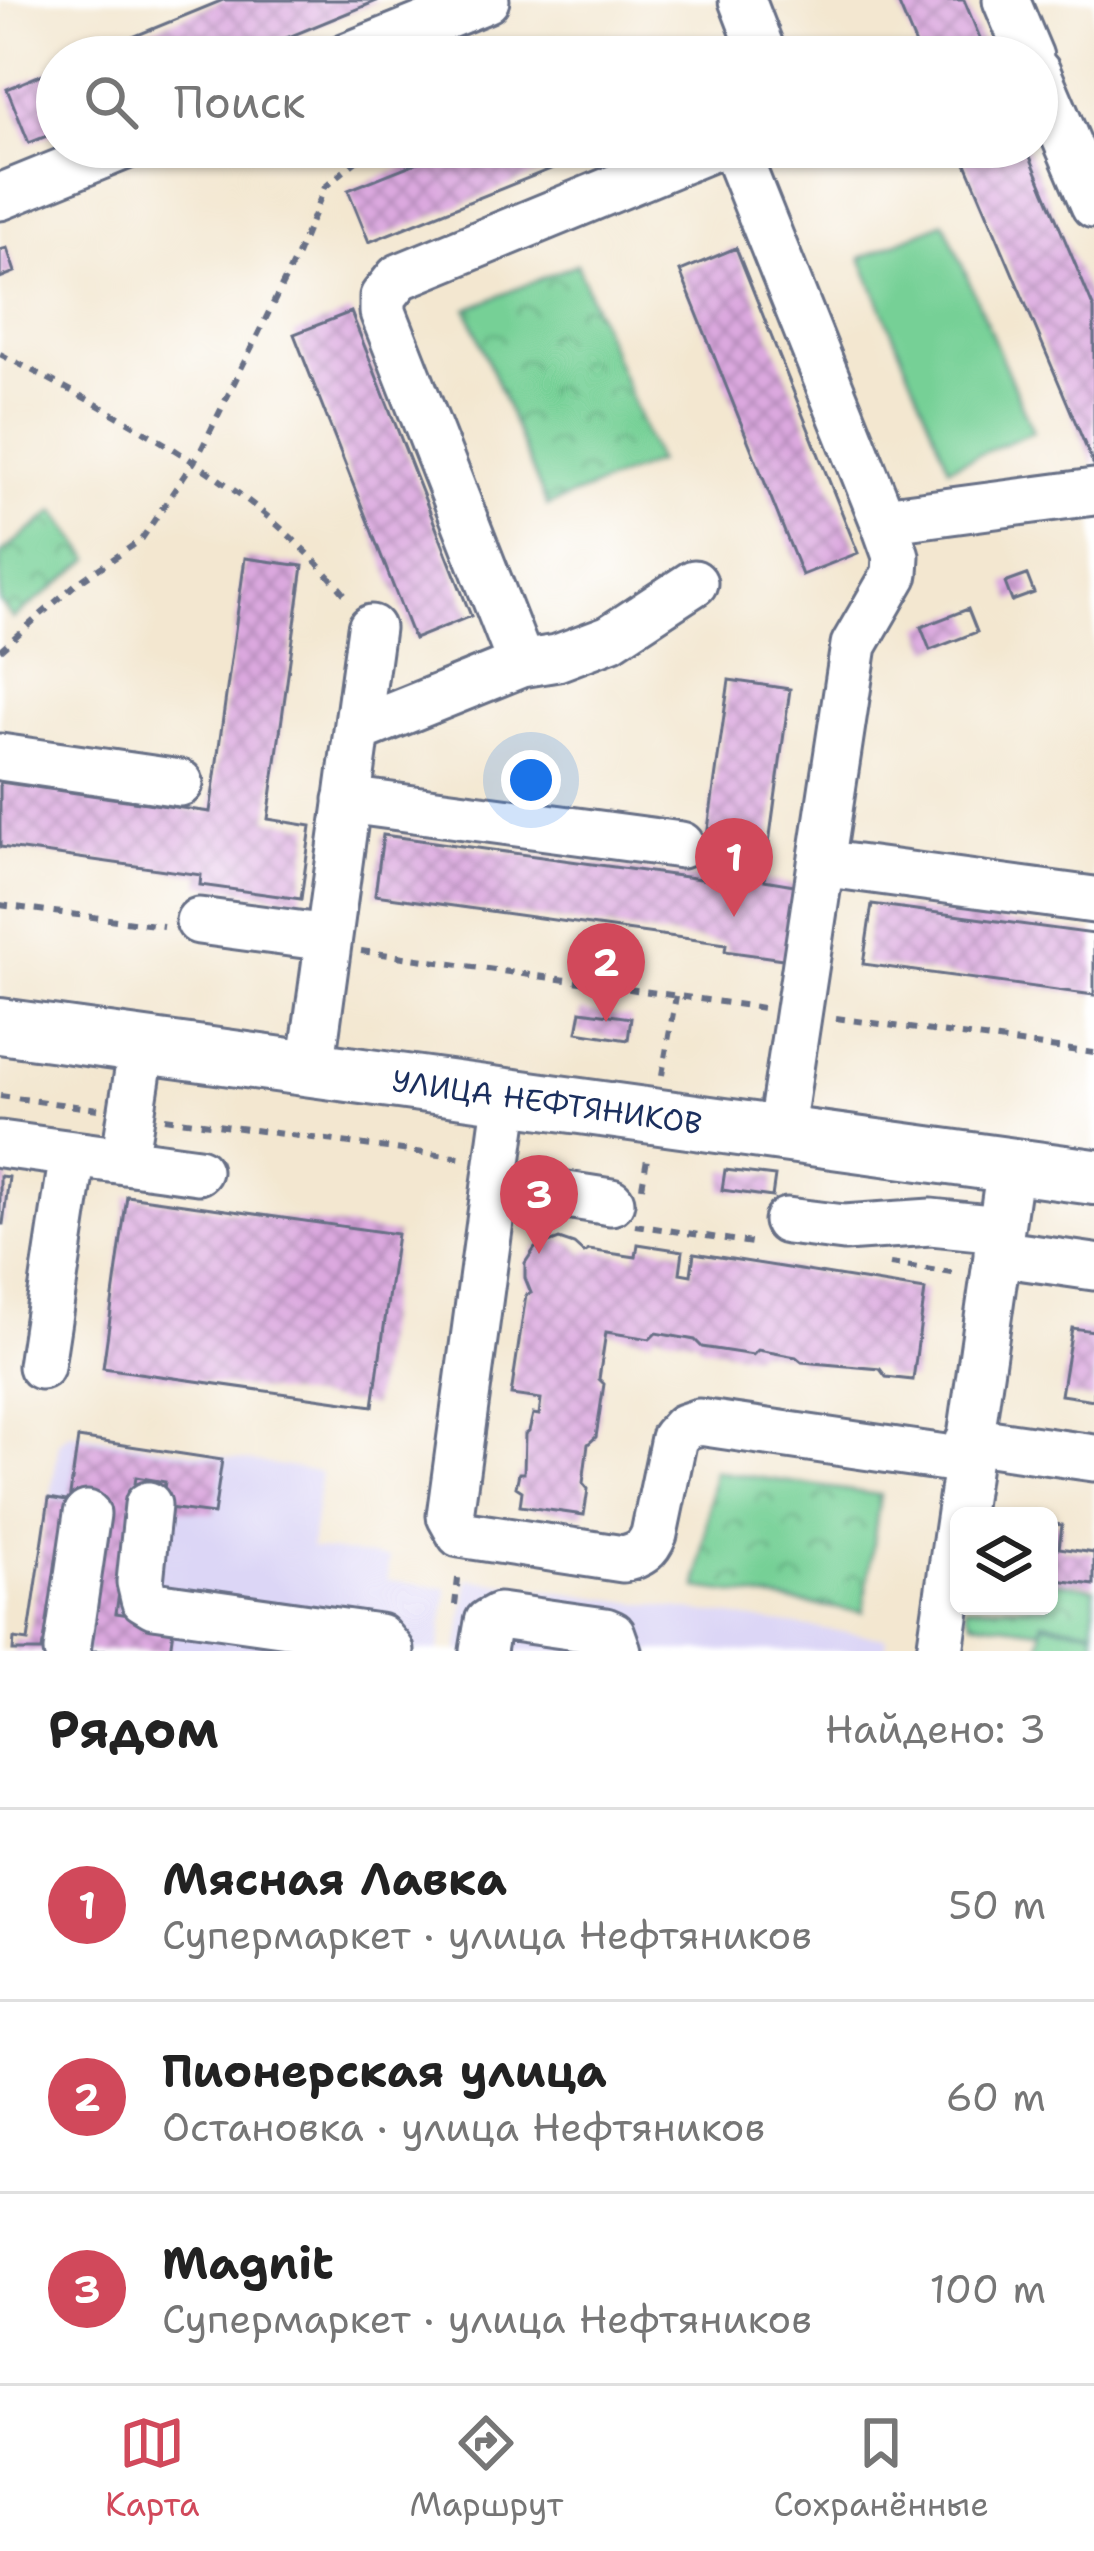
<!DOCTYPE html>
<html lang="ru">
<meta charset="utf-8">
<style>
:root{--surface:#fff;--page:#f6f6f6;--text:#222;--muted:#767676;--line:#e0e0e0;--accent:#d1495b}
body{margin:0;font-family:"Shantell Sans",sans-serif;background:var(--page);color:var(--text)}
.controls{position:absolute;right:36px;bottom:36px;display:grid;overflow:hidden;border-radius:18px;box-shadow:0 3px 9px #0004}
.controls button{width:108px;height:108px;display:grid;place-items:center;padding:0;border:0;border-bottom:3px solid var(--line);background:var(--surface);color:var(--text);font:60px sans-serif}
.you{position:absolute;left:531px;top:780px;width:42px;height:42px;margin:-30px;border:9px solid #fff;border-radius:50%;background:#1a73e8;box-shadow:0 0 0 18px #1a73e833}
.badge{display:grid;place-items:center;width:78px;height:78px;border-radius:50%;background:var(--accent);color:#fff;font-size:39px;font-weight:700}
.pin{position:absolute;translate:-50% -99px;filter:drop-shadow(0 3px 6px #0008)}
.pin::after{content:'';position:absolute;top:63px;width:42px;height:36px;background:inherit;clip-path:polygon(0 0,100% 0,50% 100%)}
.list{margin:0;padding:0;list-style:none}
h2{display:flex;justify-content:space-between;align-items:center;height:156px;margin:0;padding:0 48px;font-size:51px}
h2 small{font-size:39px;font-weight:400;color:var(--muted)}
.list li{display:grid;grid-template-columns:78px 1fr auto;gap:36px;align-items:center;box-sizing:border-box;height:192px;padding:0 48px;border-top:3px solid var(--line)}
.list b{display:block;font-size:45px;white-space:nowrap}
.list p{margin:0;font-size:39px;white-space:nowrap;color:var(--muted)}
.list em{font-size:39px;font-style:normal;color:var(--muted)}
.icon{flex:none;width:66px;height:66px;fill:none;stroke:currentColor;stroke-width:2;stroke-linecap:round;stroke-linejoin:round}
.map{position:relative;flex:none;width:1094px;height:1651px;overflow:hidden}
.search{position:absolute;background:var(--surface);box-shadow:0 3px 9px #0004;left:36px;right:36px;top:36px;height:132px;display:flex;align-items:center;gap:30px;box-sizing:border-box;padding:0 42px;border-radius:66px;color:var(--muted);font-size:45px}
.sheet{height:732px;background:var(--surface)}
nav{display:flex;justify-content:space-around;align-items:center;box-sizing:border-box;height:168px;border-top:3px solid var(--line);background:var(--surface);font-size:33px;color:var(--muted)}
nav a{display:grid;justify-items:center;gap:6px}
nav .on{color:var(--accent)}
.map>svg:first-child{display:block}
</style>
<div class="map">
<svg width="1094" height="1651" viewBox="0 0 1094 1651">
<defs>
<pattern id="park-crowns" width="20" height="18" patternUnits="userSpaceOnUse" patternTransform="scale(3)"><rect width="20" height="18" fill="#76d096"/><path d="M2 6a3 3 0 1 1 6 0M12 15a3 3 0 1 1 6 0" fill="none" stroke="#60a97e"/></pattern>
<pattern id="building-cross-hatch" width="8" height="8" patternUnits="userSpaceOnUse" patternTransform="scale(3)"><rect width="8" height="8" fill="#dca9df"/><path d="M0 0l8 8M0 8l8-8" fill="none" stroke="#b28ab8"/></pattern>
</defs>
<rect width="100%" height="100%" fill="#fff"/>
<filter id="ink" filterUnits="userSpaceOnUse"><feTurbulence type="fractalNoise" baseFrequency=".00833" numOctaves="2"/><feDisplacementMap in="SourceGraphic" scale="24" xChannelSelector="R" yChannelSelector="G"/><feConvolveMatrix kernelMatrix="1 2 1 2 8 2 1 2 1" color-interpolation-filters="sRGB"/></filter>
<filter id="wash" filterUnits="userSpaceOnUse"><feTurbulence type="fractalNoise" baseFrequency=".004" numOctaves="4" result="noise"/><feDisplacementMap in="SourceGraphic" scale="48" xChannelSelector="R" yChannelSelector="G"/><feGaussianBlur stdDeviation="2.7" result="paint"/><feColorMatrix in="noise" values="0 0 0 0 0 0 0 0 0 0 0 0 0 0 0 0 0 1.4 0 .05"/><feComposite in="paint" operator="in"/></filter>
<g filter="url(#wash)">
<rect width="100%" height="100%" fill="#f3e7d0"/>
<path fill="#dcd6f6" d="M70,1433L321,1472L311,1548L389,1558L387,1580L447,1588L439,1651H13L14,1639L29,1640L59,1442Z
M468,1579L887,1638L885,1651H458Z"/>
<path fill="#76d096" stroke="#48807a" stroke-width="3" d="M944,222L1033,432L949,467L861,258Z
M1043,1624L1094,1630V1651H1039Z"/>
<path fill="url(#park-crowns)" stroke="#48807a" stroke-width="3" d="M577,264L657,462L547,506L467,309Z
M55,511L91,559L13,619L0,602V554Z
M714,1471L880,1495L863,1612L697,1588Z
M1049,1581L1094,1588V1629L1042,1622L1040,1630L972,1621L966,1612V1606H1049Z"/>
<g id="blocks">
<path fill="url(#building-cross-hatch)" d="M223,0H379L240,57H84Z
M897,0H964L988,57H921Z
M736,35L745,57H681Z
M57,68V132L29,143L7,89Z
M456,147H605L369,242L348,190Z
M959,147H1026L1094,309V466Z
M7,248L15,272L0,278V250Z
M736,248L858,553L802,575L680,271Z
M351,312L471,616L414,639L294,334Z
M245,558L303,566L268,819L311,826L301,899L200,885L201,875L0,847V782L210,812Z
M1027,575L1034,593L1012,601L1005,583Z
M968,609L977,632L930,650L921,627Z
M729,680L790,689L764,880L800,886L790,960L725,951L726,944L375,895L383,835L708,880L709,873L702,872Z
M872,904L1094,934V995L863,964Z
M581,1011L631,1018L628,1040L577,1032Z
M725,1170L775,1176L772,1197L722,1190Z
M0,1176L9,1177L3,1224H0Z
M127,1196L397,1234L373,1406L103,1368Z
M559,1239L574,1244L584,1253L589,1250L636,1257L638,1244L683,1251L680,1273L691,1275L694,1253L925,1290L913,1380L886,1377L880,1369L802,1362L796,1357L758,1350L753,1355L702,1347L695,1340L656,1333L650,1339L606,1332L599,1379L604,1384L596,1437L588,1444L583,1483L588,1489L584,1515L520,1506L522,1491L516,1487L519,1473H524L525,1434L529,1431L533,1414L539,1415L541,1399L511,1395L526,1295L531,1293L525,1278V1263L535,1248Z
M1072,1328L1094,1331V1400L1061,1395Z
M78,1438L222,1460L214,1514L161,1507L165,1482L136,1477L116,1613L174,1622L170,1651H87L101,1499L70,1495Z
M49,1498L78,1503L57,1646L43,1644L42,1651H13L14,1639L28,1641Z
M1049,1523L1062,1525L1059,1548L1094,1553V1585L1049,1579Z"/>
</g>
</g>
<g filter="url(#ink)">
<use href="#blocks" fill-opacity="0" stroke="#676f86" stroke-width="3"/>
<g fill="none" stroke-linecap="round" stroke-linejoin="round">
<g stroke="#676f86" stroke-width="51">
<path id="minor" d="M742,0L764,57
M1006,0L1030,57
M345,57L486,0
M1037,72L1094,205
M734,147L883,520L1094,492
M0,197L123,147
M521,664L383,312V297L399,277L715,147
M357,730L521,664L557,658L610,638L694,583
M0,757L180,783
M347,800L681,845
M821,863L1094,900
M199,921L328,938
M311,1069L371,628
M507,1096L450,1516L460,1534L623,1559C640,1555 648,1550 654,1534L674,1438L684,1427L699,1422L966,1461
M780,1135L854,645L895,574L896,556L883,520
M0,1144L198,1171
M124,1161L142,1045
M496,1184L611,1202
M787,1221L844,1228L931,1222L1000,1229
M997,1253L1094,1267
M41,1366L73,1154
M969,1440L1094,1458
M148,1505L140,1582L144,1599L154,1605L379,1637L391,1651
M67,1651L87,1514
M483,1651L488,1622L499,1616L605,1631L612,1634L618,1651
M940,1651L1010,1166"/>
</g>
<g stroke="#676f86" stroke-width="60">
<path id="major" d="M0,1026L1094,1177"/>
</g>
<path stroke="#676f86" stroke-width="6" stroke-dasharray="9 9" stroke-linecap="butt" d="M0,354C127,419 261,487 350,601
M0,650L76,584L141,540L200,452L297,255L325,187L373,147
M0,905L163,926
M361,951L763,1008
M836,1018L1094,1053
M662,1075L676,996
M0,1096L98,1109
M165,1118L461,1158
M642,1187L648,1153
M635,1225L758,1244
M890,1264L960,1274
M455,1605L459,1570"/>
<use href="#minor" stroke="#fff" stroke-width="45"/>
<use href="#major" stroke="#fff" stroke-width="54"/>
</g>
</g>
<g text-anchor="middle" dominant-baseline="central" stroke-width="10" stroke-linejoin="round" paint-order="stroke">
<g font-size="30" fill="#1b2f5e" stroke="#fff">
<text transform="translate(547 1102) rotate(8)">УЛИЦА НЕФТЯНИКОВ</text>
</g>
</g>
</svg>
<div class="controls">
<button><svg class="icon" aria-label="layers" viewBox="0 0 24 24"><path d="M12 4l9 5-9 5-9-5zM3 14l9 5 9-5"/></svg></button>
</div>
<div class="you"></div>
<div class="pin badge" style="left:734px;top:917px">1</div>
<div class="pin badge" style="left:606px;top:1022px">2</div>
<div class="pin badge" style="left:539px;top:1254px">3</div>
<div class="search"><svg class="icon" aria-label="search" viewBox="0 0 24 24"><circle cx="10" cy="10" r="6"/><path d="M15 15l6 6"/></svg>Поиск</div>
</div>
<section class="sheet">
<h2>Рядом<small>Найдено: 3</small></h2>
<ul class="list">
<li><span class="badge">1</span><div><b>Мясная Лавка</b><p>Супермаркет · улица Нефтяников</p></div><em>50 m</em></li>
<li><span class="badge">2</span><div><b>Пионерская улица</b><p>Остановка · улица Нефтяников</p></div><em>60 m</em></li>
<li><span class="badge">3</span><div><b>Magnit</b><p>Супермаркет · улица Нефтяников</p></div><em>100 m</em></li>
</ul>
</section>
<nav>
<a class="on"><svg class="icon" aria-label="map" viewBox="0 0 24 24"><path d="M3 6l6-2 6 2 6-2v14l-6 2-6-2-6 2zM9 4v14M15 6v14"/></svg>Карта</a>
<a><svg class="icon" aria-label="directions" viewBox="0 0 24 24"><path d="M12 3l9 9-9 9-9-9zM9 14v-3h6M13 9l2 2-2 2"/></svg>Маршрут</a>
<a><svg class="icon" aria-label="saved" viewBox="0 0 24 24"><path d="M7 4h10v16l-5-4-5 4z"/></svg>Сохранённые</a>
</nav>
